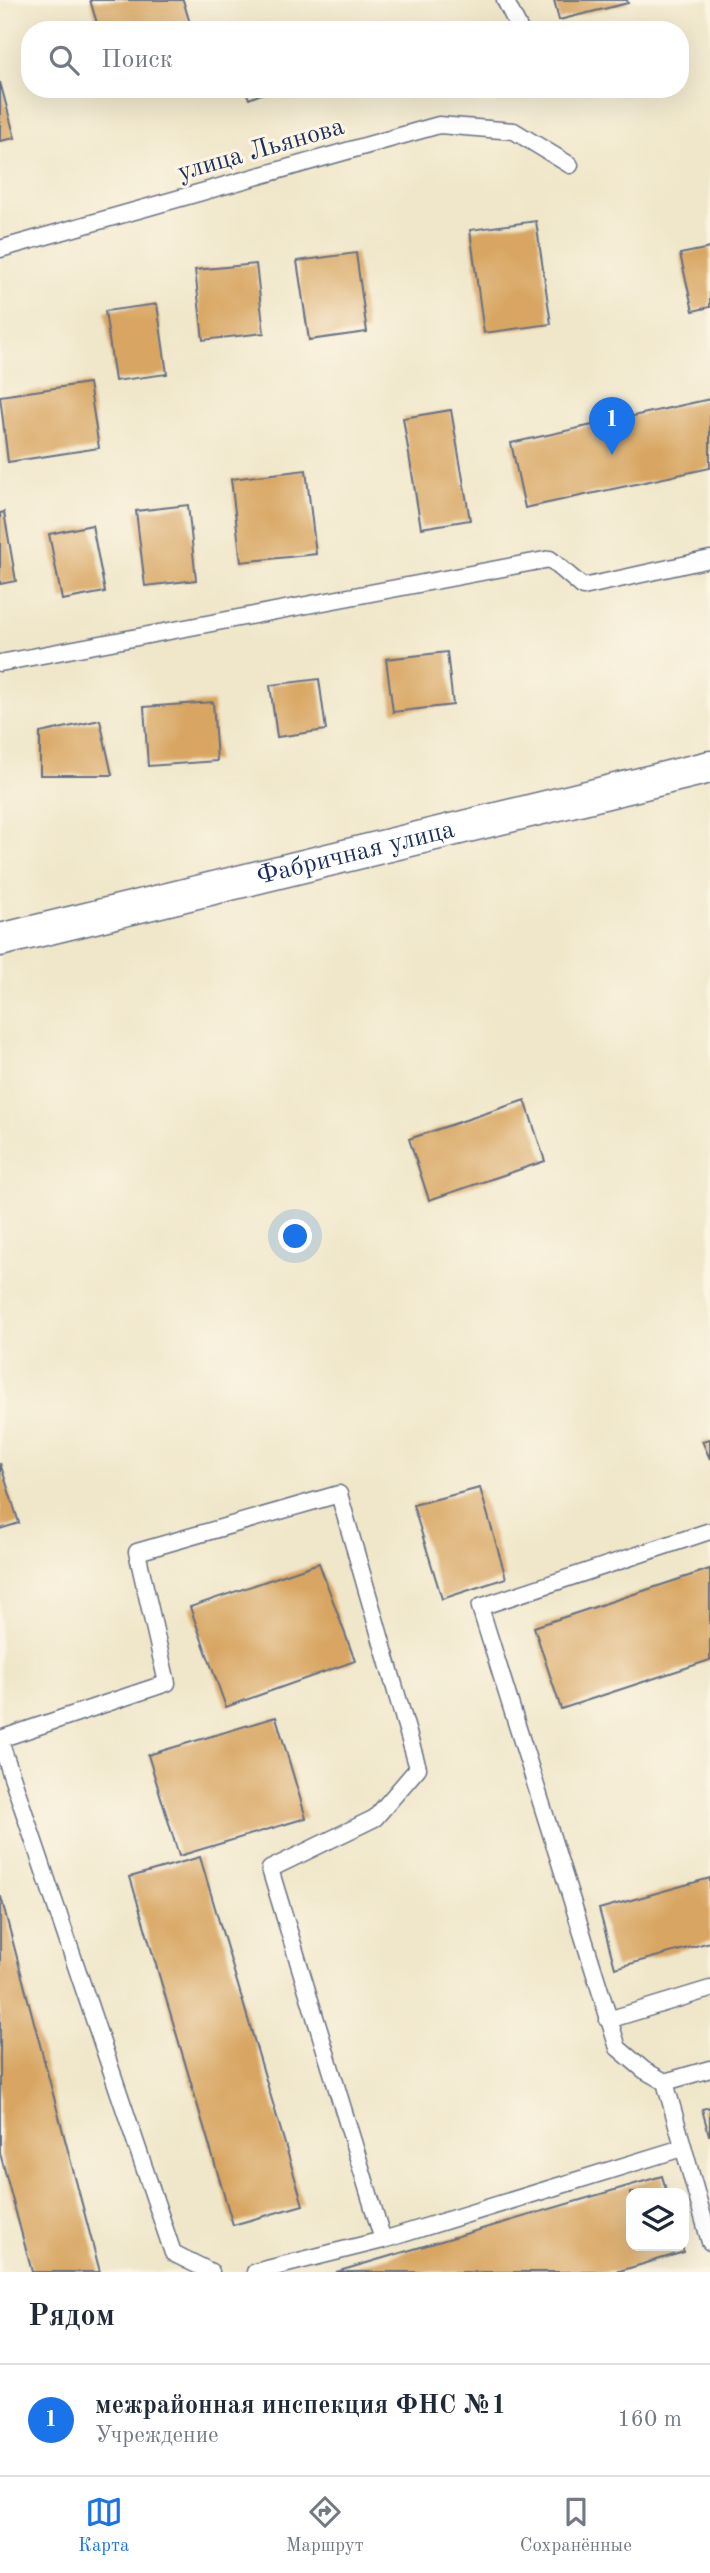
<!DOCTYPE html>
<html lang="ru">
<meta charset="utf-8">
<style>
:root{--surface:#fff;--page:#f2f2f3;--text:#1f2937;--muted:#747a83;--line:#e0e1e3;--accent:#1a73e8}
body{margin:0;font-family:"Old Standard TT",serif;background:var(--page);color:var(--text)}
.controls{position:absolute;right:21px;bottom:21px;display:grid;overflow:hidden;border-radius:14px;box-shadow:0 7px 28px #0002}
.controls button{width:63px;height:63px;display:grid;place-items:center;padding:0;border:0;border-bottom:2px solid var(--line);background:var(--surface);color:var(--text);font:35px sans-serif}
.you{position:absolute;left:296px;top:1237px;width:24px;height:24px;margin:-18px;border:5px solid #fff;border-radius:50%;background:#1a73e8;box-shadow:0 0 0 10px #1a73e833}
.badge{display:grid;place-items:center;width:46px;height:46px;border-radius:50%;background:var(--accent);color:#fff;font-size:23px;font-weight:700}
.pin{position:absolute;translate:-50% -58px;filter:drop-shadow(0 2px 4px #0008)}
.pin::after{content:'';position:absolute;top:37px;width:24px;height:21px;background:inherit;clip-path:polygon(0 0,100% 0,50% 100%)}
.list{margin:0;padding:0;list-style:none}
h2{display:flex;justify-content:space-between;align-items:center;height:91px;margin:0;padding:0 28px;font-size:30px}
h2 small{font-size:23px;font-weight:400;color:var(--muted)}
.list li{display:grid;grid-template-columns:46px 1fr auto;gap:21px;align-items:center;box-sizing:border-box;height:112px;padding:0 28px;border-top:2px solid var(--line)}
.list b{display:block;font-size:26px;white-space:nowrap}
.list p{margin:0;font-size:23px;white-space:nowrap;color:var(--muted)}
.list em{font-size:23px;font-style:normal;color:var(--muted)}
.icon{flex:none;width:38px;height:38px;fill:none;stroke:currentColor;stroke-width:2;stroke-linecap:round;stroke-linejoin:round}
.map{position:relative;flex:none;width:710px;height:2272px;overflow:hidden}
.search{position:absolute;background:var(--surface);box-shadow:0 7px 28px #0002;left:21px;right:21px;top:21px;height:77px;display:flex;align-items:center;gap:18px;box-sizing:border-box;padding:0 24px;border-radius:28px;color:var(--muted);font-size:26px}
.sheet{height:203px;background:var(--surface)}
nav{display:flex;justify-content:space-around;align-items:center;box-sizing:border-box;height:98px;border-top:2px solid var(--line);background:var(--surface);font-size:19px;color:var(--muted)}
nav a{display:grid;justify-items:center;gap:4px}
nav .on{color:var(--accent)}
.map>svg:first-child{display:block}
</style>
<div class="map">
<svg width="710" height="2272" viewBox="0 0 710 2272">
<rect width="100%" height="100%" fill="#fcf5e5"/>
<filter id="ink" filterUnits="userSpaceOnUse"><feTurbulence type="fractalNoise" baseFrequency=".0143" numOctaves="2"/><feDisplacementMap in="SourceGraphic" scale="14" xChannelSelector="R" yChannelSelector="G"/><feConvolveMatrix kernelMatrix="1 2 1 2 8 2 1 2 1" color-interpolation-filters="sRGB"/></filter>
<filter id="wash" filterUnits="userSpaceOnUse"><feTurbulence type="fractalNoise" baseFrequency=".00686" numOctaves="4" result="noise"/><feDisplacementMap in="SourceGraphic" scale="28" xChannelSelector="R" yChannelSelector="G"/><feGaussianBlur stdDeviation="1.57" result="paint"/><feColorMatrix in="noise" values="0 0 0 0 0 0 0 0 0 0 0 0 0 0 0 0 0 1.4 0 .05"/><feComposite in="paint" operator="in"/></filter>
<g filter="url(#wash)">
<rect width="100%" height="100%" fill="#f0e7ca"/>
<g id="blocks">
<path fill="#d8a662" d="M90,0H183L192,30H99Z
M554,0H627L628,3L559,20Z
M0,82L15,138L0,141Z
M245,89H274L249,99Z
M536,221L551,324L484,333L470,230Z
M710,248V307L693,311L680,254Z
M356,253L367,332L309,340L297,261Z
M256,264L264,333L203,340L195,270Z
M157,304L167,374L115,381L105,311Z
M89,383L99,448L8,462L0,396Z
M710,399V468L525,508L511,443Z
M451,410L470,520L421,528L403,418Z
M306,470L316,554L241,562L231,479Z
M188,505L196,580L145,586L136,511Z
M4,512L16,581L0,584V513Z
M92,525L105,592L62,600L49,534Z
M447,652L453,705L393,712L386,659Z
M319,679L326,730L277,737L270,685Z
M213,702L217,761L148,766L144,707Z
M100,720L112,775H40V733Z
M525,1100L545,1161L429,1200L409,1139Z
M710,1439V1459L702,1441Z
M0,1463L19,1523L0,1529Z
M480,1488L506,1578L442,1599L413,1505Z
M319,1563L355,1661L226,1707L190,1607Z
M710,1569V1660L561,1709L534,1627Z
M276,1717L306,1818L179,1856L148,1755Z
M200,1857L303,2205L233,2225L130,1877Z
M710,1878V1942L615,1968L599,1909Z
M0,1897H1L100,2272H32L0,2153Z
M710,2107V2135H709L702,2109Z
M662,2176L667,2193H631V2246H682L684,2252L616,2272H336Z"/>
</g>
</g>
<g filter="url(#ink)">
<use href="#blocks" fill-opacity="0" stroke="#666f84" stroke-width="2"/>
<g fill="none" stroke-linecap="round" stroke-linejoin="round">
<g stroke="#666f84" stroke-width="19">
<path id="lane" d="M505,0L520,30
M0,249L439,125L514,131L570,165
M0,663L550,559L583,587L710,559
M710,1531L480,1607L618,2048L644,2070L665,2082L710,2242
M0,1739L167,1683L137,1552L339,1494L418,1768L375,1818L270,1869L383,2240
M0,1741L173,2253L211,2272
M608,2020L710,1989
M665,2082L710,2069
M255,2272L383,2240L682,2148"/>
</g>
<g stroke="#666f84" stroke-width="35">
<g id="street">
<path id="s1" d="M0,940L710,767"/>
</g>
</g>
<use href="#lane" stroke="#fff" stroke-width="16"/>
<use href="#street" stroke="#fff" stroke-width="32"/>
</g>
</g>
<g text-anchor="middle" dominant-baseline="central" stroke-width="6" stroke-linejoin="round" paint-order="stroke">
<g font-size="26" fill="#1b2f5e" stroke="#fcf5e5">
<text transform="translate(261 150) rotate(-16)">улица Льянова</text>
<text stroke="none"><textPath href="#s1" startOffset="366">Фабричная улица</textPath></text>
</g>
</g>
</svg>
<div class="controls">
<button><svg class="icon" aria-label="layers" viewBox="0 0 24 24"><path d="M12 4l9 5-9 5-9-5zM3 14l9 5 9-5"/></svg></button>
</div>
<div class="you"></div>
<div class="pin badge" style="left:612px;top:455px">1</div>
<div class="search"><svg class="icon" aria-label="search" viewBox="0 0 24 24"><circle cx="10" cy="10" r="6"/><path d="M15 15l6 6"/></svg>Поиск</div>
</div>
<section class="sheet">
<h2>Рядом<small></small></h2>
<ul class="list">
<li><span class="badge">1</span><div><b>межрайонная инспекция ФНС №1</b><p>Учреждение</p></div><em>160 m</em></li>
</ul>
</section>
<nav>
<a class="on"><svg class="icon" aria-label="map" viewBox="0 0 24 24"><path d="M3 6l6-2 6 2 6-2v14l-6 2-6-2-6 2zM9 4v14M15 6v14"/></svg>Карта</a>
<a><svg class="icon" aria-label="directions" viewBox="0 0 24 24"><path d="M12 3l9 9-9 9-9-9zM9 14v-3h6M13 9l2 2-2 2"/></svg>Маршрут</a>
<a><svg class="icon" aria-label="saved" viewBox="0 0 24 24"><path d="M7 4h10v16l-5-4-5 4z"/></svg>Сохранённые</a>
</nav>
